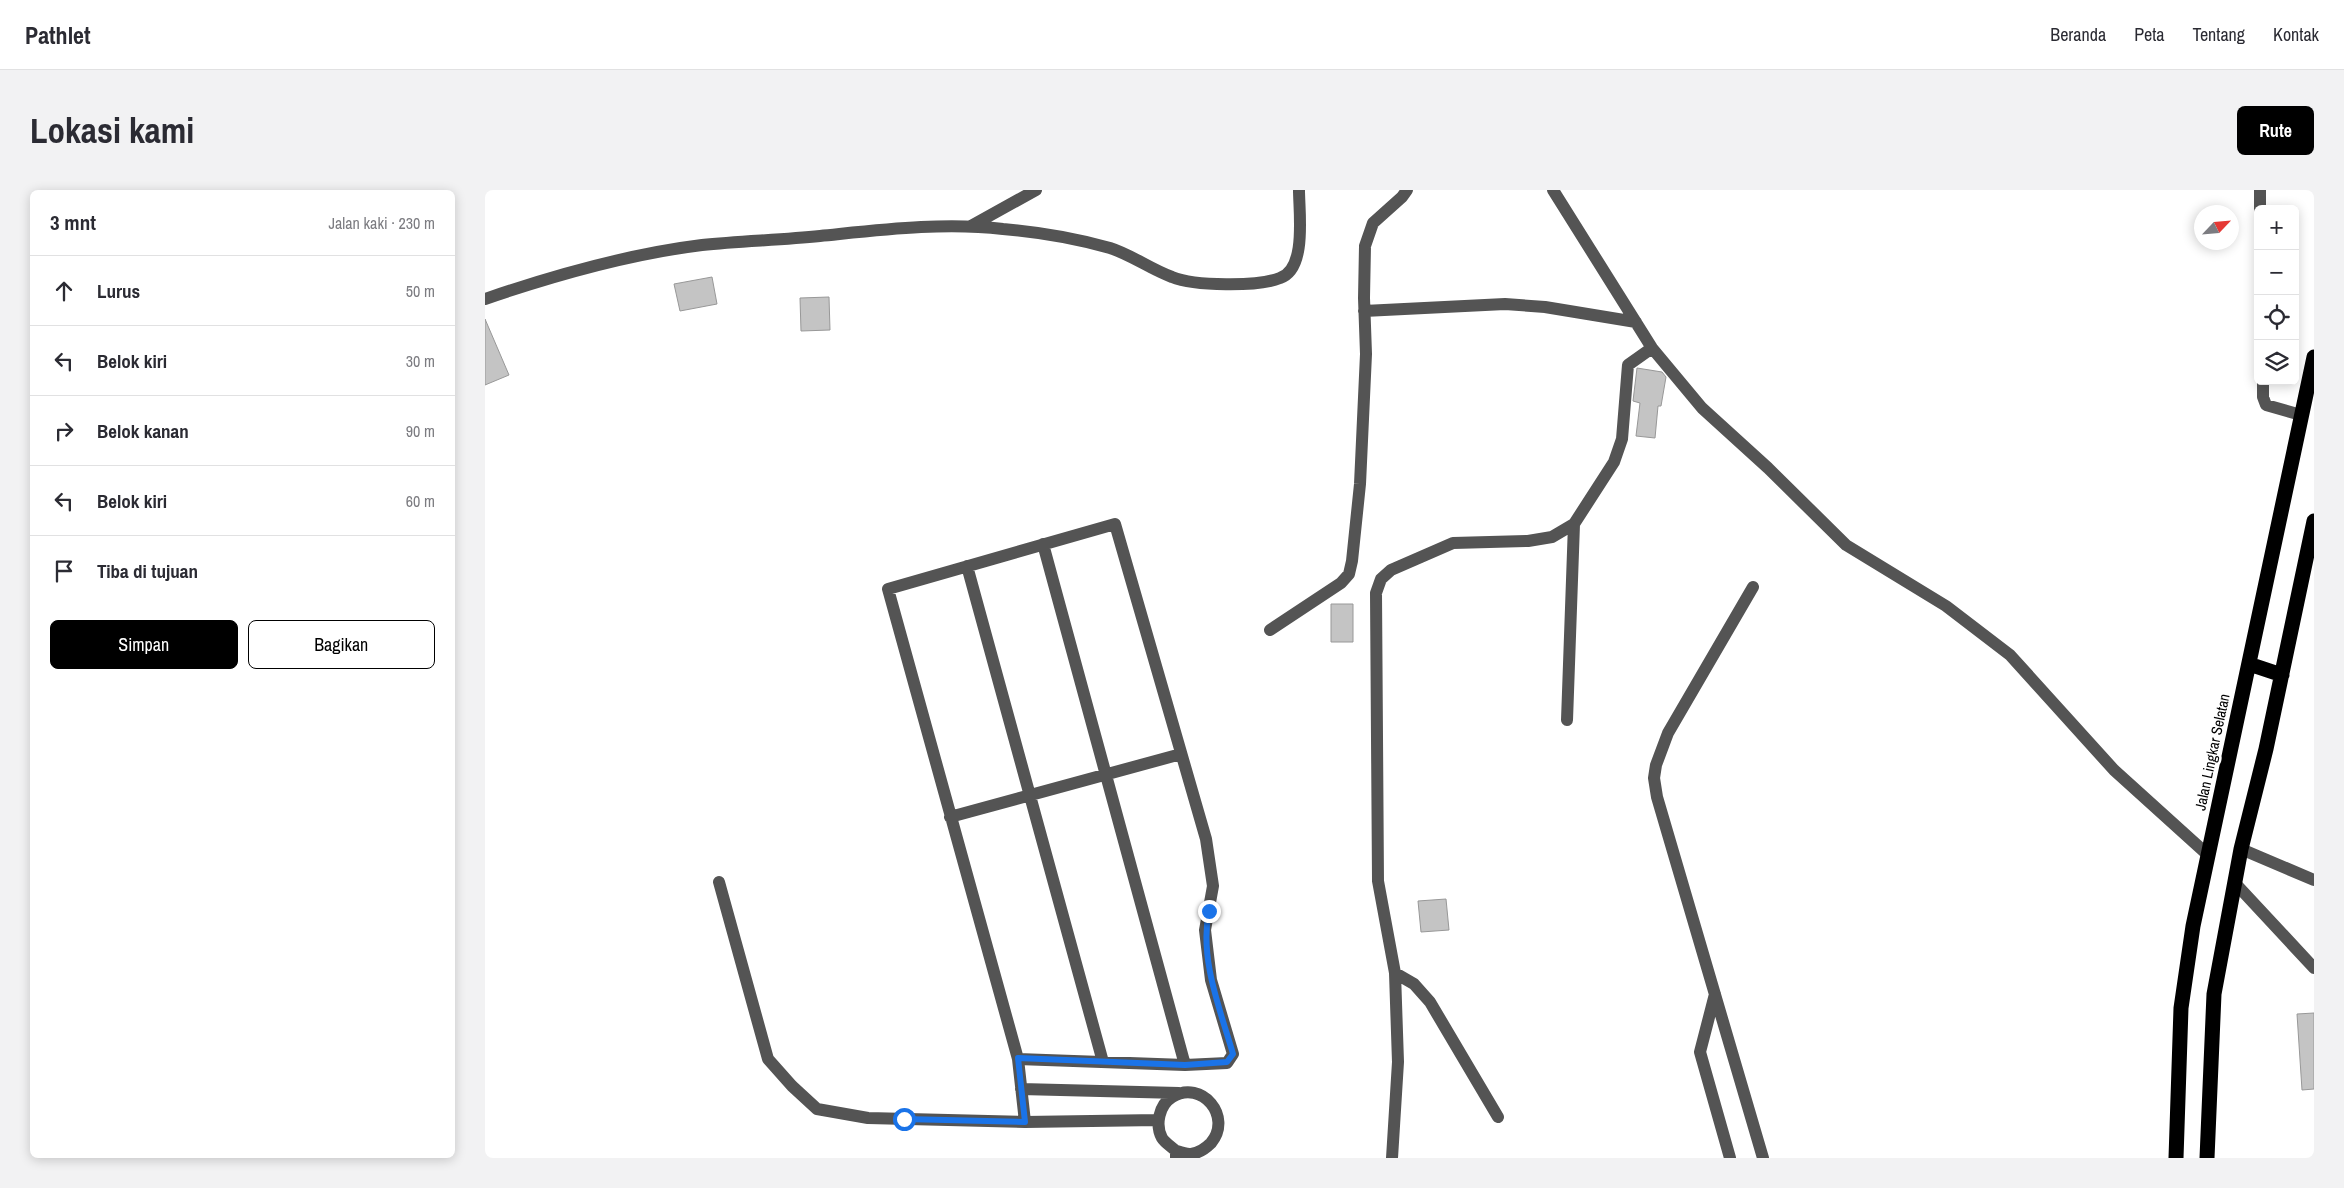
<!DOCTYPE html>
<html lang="id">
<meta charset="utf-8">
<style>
:root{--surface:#fff;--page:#f2f2f3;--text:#2b2b33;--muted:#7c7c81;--line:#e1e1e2;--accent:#000}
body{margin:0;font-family:"Archivo Narrow",sans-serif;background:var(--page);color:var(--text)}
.controls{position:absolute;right:15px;top:15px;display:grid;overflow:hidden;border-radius:8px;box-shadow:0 2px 12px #0003}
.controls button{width:45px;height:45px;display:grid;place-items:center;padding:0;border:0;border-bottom:1px solid var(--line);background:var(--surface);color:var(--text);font:25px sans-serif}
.compass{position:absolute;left:1709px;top:15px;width:45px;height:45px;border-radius:50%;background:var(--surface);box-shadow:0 2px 12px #0003;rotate:64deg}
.stop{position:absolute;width:15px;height:15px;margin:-11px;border:4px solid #1a73e8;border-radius:50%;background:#fff}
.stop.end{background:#1a73e8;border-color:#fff;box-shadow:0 1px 5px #0008}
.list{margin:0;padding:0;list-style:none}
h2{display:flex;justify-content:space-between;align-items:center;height:65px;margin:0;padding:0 20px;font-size:21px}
h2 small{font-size:16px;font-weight:400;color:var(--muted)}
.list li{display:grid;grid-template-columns:32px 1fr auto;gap:15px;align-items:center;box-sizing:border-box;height:70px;padding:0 20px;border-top:1px solid var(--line)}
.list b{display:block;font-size:19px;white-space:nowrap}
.list em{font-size:16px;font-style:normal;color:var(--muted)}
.actions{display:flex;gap:10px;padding:15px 20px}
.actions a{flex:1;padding:11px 0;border:1px solid var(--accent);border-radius:8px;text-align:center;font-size:18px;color:var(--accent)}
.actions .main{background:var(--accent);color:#fff}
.icon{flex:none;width:28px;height:28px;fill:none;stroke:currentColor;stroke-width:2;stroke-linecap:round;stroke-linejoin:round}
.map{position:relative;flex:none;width:1829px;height:968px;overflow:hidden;border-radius:8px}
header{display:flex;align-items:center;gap:30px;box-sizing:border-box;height:70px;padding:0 25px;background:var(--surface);border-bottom:1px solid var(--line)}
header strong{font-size:24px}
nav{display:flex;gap:28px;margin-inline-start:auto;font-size:18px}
.intro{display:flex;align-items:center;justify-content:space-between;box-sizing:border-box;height:120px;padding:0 30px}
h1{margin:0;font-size:35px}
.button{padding:12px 22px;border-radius:8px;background:var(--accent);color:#fff;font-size:18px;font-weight:700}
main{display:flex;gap:30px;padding:0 30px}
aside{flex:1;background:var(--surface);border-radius:8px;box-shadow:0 2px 12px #0003}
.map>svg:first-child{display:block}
</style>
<header>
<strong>Pathlet</strong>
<nav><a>Beranda</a><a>Peta</a><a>Tentang</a><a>Kontak</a></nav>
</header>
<div class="intro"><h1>Lokasi kami</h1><a class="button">Rute</a></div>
<main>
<aside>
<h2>3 mnt<small>Jalan kaki · 230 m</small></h2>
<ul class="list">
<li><svg class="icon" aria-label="ahead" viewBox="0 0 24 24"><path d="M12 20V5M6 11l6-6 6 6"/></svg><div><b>Lurus</b></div><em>50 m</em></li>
<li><svg class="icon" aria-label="left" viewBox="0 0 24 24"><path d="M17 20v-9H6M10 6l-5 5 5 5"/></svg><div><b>Belok kiri</b></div><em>30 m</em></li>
<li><svg class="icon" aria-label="right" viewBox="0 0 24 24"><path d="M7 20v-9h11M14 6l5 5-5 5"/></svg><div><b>Belok kanan</b></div><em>90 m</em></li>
<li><svg class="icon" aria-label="left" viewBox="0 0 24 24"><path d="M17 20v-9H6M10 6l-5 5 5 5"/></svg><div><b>Belok kiri</b></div><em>60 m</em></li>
<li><svg class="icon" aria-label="arrive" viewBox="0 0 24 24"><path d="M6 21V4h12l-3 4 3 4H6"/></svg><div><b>Tiba di tujuan</b></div></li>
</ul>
<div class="actions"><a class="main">Simpan</a><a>Bagikan</a></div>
</aside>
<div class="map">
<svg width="1829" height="968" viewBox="0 0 1829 968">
<rect width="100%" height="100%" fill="#fff"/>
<path fill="#c4c4c4" stroke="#989898" d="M227,87L232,114L195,121L189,94Z
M344,107L345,140L316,141L315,108Z
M0,129L24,185L0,195Z
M1152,178L1177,182L1181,187L1176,216H1173L1170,248L1151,246L1155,213L1148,211Z
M846,414H868V452H846Z
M961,709L964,740L936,742L933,711Z
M1829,823V899L1817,900L1812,824Z"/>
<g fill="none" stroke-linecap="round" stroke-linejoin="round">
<path stroke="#545454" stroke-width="12" d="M1068,0L1167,158L1217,218L1283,278L1361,355L1461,416L1525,465L1629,580L1723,665
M1775,0V19
M486,36L551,0
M0,109C70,85 144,64 217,55C256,51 296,50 335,46C395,40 457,32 518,39C554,42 590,48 625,58C647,65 665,79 687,87C709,96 773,97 795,88C822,79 814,23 814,0
M879,121L1020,114L1060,117L1151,132
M1778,191V207L1781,215L1816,225
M558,354L700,875
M482,376L618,872
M1268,397L1183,543L1171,575L1169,588L1172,607L1278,968
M785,440L856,393L864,384L867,371L875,294L881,164L879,108L880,56L888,33L917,7L922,0
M1082,530L1089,334
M465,627L696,564
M1756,659L1829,690
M234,692L283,869L307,896L332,919L383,928L540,932
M1749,692L1829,778
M910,783L929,794L945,812L1013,927
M1230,804L1215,862L1245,968
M533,869L700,875L742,873L748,864L726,790L720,740L728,696L721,649L630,334L403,399L533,869L540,932L673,930
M536,899L694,903
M691,961C696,962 702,964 706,964C714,963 721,958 726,953C748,927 717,889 687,907C674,915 670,935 677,948C680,953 687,957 691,961V968
M907,968L913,872L910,783L893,691L891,403L896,389L906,380L968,353L1043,351L1067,347L1089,334L1129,272L1137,249L1143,175L1167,158"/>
<path stroke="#000" stroke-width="15" d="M1764,474L1797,485
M1691,968L1696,818L1708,736L1829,167
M1722,968L1729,804L1756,659L1781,559L1829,331"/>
</g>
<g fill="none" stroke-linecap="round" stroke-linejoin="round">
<path stroke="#1a73e8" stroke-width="6" d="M419,929L540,932L533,868L700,875L742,872L748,864C735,819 714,768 724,721"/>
</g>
<g text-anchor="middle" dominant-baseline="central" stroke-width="5" stroke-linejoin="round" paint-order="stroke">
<g font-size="15" fill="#000" stroke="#fff">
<text transform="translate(1727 562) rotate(-78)">Jalan Lingkar Selatan</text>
</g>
</g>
</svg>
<div class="controls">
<button>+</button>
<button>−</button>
<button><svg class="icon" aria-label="locate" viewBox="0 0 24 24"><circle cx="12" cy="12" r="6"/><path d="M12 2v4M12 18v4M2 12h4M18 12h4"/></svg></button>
<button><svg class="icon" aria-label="layers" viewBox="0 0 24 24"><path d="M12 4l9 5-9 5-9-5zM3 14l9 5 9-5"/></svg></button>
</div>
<svg class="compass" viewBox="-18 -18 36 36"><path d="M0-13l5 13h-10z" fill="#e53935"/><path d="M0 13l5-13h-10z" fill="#7c7c81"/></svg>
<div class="stop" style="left:419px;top:929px"></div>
<div class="stop end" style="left:724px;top:721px"></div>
</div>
</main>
